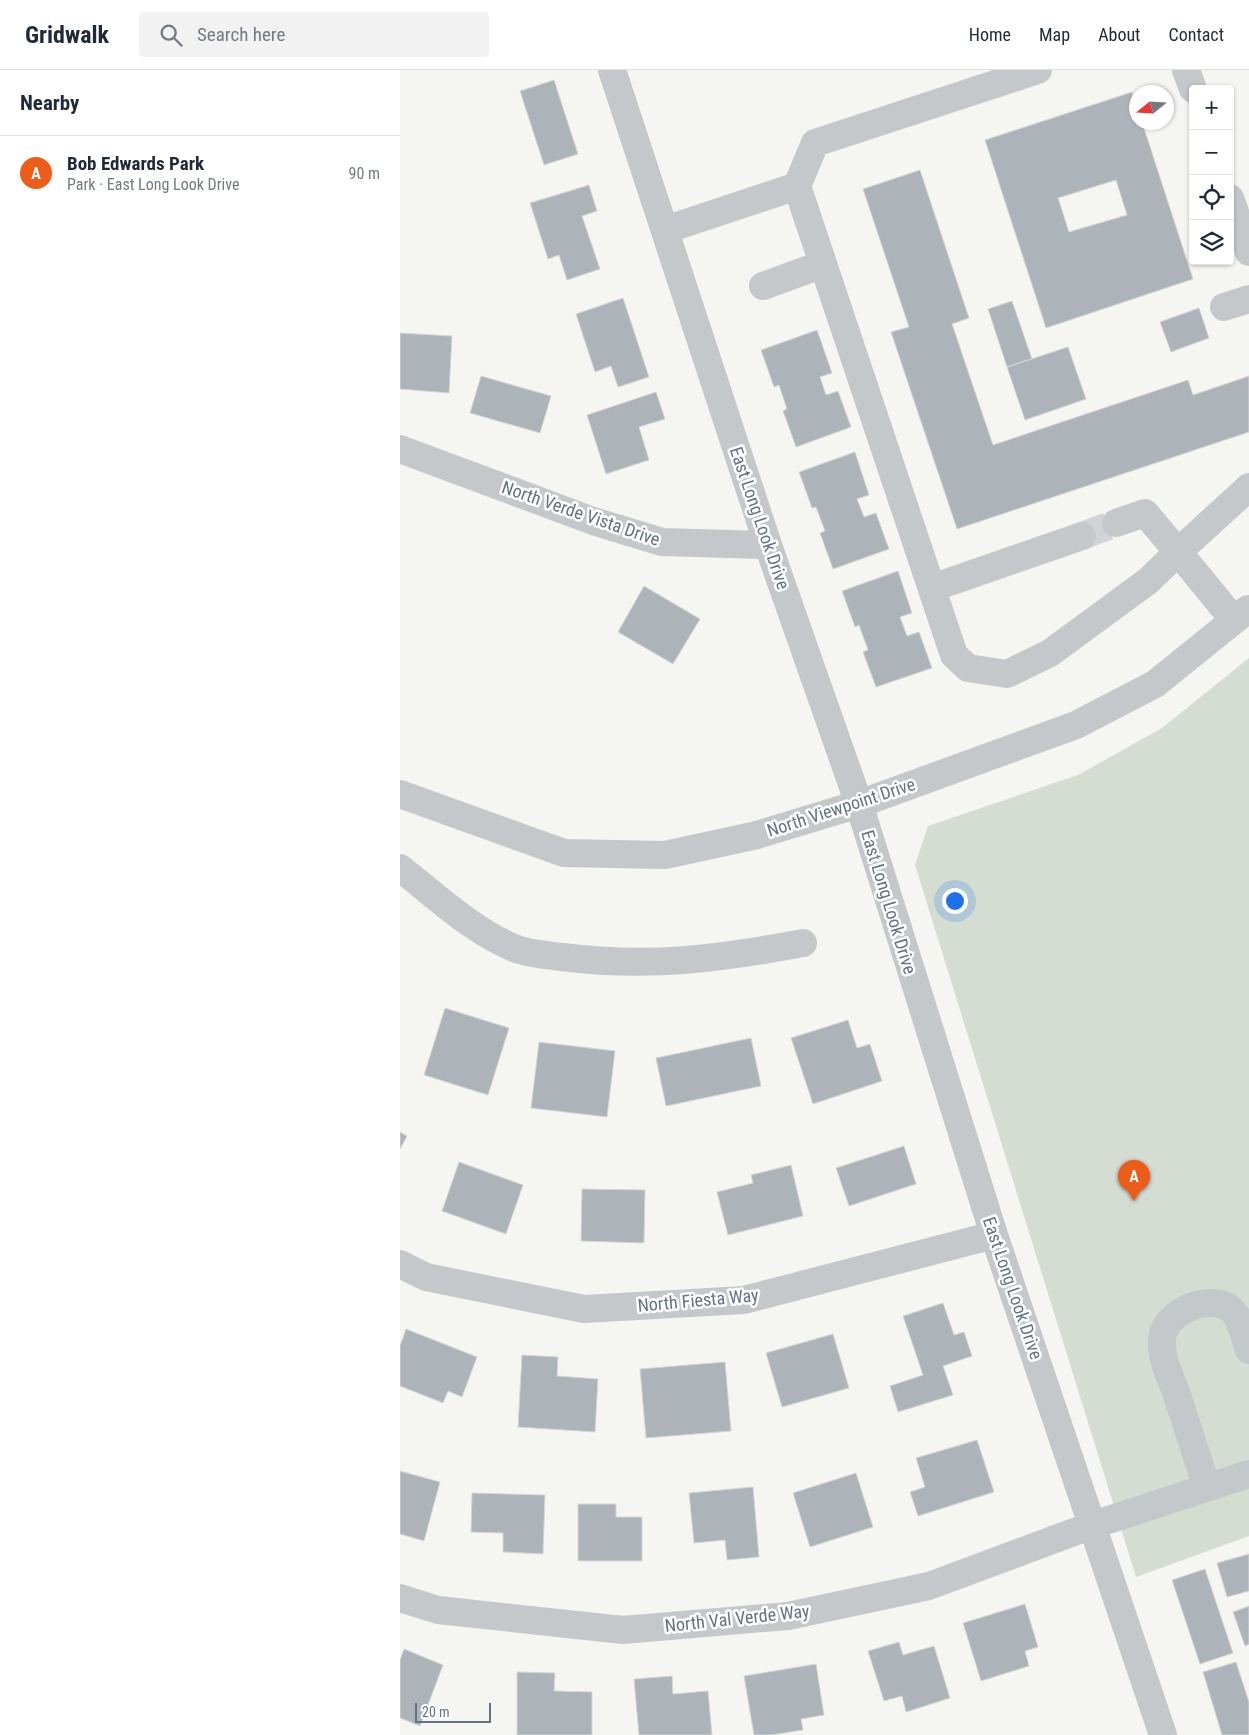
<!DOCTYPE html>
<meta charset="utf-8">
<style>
:root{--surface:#fff;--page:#f2f2f3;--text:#1f2937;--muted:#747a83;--line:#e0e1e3;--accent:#ed5c19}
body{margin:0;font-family:"Roboto Condensed",sans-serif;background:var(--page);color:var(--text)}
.controls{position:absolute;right:15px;top:15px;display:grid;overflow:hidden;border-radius:5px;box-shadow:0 1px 4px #0004}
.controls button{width:45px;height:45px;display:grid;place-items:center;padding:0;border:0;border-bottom:1px solid var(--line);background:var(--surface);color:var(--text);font:25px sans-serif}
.compass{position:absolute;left:729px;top:15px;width:45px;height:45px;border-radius:50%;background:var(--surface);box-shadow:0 1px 4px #0004;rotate:252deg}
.scale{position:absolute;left:15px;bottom:12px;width:76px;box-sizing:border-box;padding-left:5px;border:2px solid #627284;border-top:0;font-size:14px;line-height:18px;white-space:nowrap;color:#627284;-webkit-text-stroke:4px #fff;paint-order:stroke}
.you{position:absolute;left:554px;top:830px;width:18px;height:18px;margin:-12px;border:4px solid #fff;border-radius:50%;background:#1a73e8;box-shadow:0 0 0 8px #1a73e833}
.badge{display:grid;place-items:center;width:32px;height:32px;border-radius:50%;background:var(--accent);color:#fff;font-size:16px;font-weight:700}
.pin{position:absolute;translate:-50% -41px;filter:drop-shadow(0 1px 2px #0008)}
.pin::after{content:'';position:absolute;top:26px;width:18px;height:15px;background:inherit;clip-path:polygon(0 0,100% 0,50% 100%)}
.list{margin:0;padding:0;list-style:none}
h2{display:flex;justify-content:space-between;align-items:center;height:65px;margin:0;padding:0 20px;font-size:21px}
h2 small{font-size:16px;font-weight:400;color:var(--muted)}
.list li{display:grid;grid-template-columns:32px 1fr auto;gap:15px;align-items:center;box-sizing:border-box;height:75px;padding:0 20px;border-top:1px solid var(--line)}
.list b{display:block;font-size:19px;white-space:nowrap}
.list p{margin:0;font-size:16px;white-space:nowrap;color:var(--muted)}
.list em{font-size:16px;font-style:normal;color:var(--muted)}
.icon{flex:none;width:28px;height:28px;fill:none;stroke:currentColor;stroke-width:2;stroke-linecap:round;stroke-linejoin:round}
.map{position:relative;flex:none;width:849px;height:1665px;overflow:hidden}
header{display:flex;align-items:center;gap:30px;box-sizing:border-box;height:70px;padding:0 25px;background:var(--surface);border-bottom:1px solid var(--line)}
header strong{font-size:24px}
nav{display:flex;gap:28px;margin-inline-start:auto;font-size:18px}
.search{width:350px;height:45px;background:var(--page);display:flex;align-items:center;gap:12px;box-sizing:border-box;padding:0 18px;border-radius:5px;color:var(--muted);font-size:19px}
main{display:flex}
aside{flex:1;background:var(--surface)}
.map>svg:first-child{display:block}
</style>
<header>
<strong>Gridwalk</strong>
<div class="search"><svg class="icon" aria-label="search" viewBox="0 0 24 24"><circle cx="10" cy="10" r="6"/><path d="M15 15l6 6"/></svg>Search here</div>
<nav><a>Home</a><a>Map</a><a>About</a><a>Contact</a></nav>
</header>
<main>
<aside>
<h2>Nearby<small></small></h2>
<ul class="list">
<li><span class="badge">A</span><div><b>Bob Edwards Park</b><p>Park · East Long Look Drive</p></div><em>90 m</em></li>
</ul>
</aside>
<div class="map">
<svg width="849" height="1665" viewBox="0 0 849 1665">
<rect width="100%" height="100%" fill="#f5f5f1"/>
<path fill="#d5ddd2" d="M849,588V1466L736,1507L515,795L528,756L678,705L762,658Z"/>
<path fill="#acb4ba" stroke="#d6d6d4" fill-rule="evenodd" d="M154,10L178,84L144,95L120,21Z
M732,22L736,36V52H742L793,209L646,258L585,70ZM716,110L727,145L669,162L658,128Z
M520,100L569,248L552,254L593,375L788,310L793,325L849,306V362L557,459L491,262L509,257L463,119Z
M189,115L197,141L182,146L200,199L167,210L159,185L148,189L130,133Z
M223,228L249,307L218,317L211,296L195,302L176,244Z
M612,231L632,289L607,297L588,239Z
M799,238L809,268L771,282L760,252Z
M417,260L432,303L420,307L426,325L438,321L451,357L396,377L383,341L387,339L379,315L374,317L361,280Z
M0,263L52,266L49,323L0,319Z
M668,277L686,329L625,350L607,297Z
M81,306L151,326L140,363L70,343Z
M256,322L265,349L239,357L249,390L206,404L187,345Z
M455,382L469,425L457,429L464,447L476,443L489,479L433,499L420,463L425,461L416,437L412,438L399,402Z
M498,501L512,543L500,547L507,566L519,562L532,598L476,617L463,582L468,580L459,555L455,557L442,521Z
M244,516L300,549L273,594L218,562Z
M45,938L109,958L88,1025L24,1005Z
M448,950L457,978L470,974L482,1011L413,1034L391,968Z
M351,968L361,1016L266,1036L256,988Z
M139,972L215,981L207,1047L131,1038Z
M0,1062L7,1066L0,1079Z
M504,1076L516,1114L449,1136L436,1098Z
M59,1092L123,1115L106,1164L42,1141Z
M391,1095L403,1146L328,1165L317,1122L353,1113L351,1105Z
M182,1119L245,1120L244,1173L181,1171Z
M543,1233L554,1265L564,1262L572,1286L543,1296L553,1325L498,1342L490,1316L523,1305L503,1246Z
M6,1259L77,1287L62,1327L48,1321L43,1333L0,1316V1276Z
M433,1264L449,1318L382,1337L366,1283Z
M122,1285L158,1287L157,1306L198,1309L195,1362L118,1357Z
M325,1292L331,1361L246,1368L240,1299Z
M577,1370L594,1422L518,1446L510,1422L525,1417L516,1388Z
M0,1401L40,1412L24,1471L0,1464Z
M456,1403L473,1457L410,1477L393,1423Z
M353,1417L359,1487L327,1490L325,1470L294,1473L289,1423Z
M72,1423L145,1425L143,1484L103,1482V1463L71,1462Z
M178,1434H216V1447H242V1491H178Z
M849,1484V1521L827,1527L817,1493Z
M805,1499L833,1583L800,1594L772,1510Z
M625,1534L638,1577L625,1581L629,1596L581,1611L563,1553Z
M849,1536V1574L845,1576L833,1542Z
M499,1572L503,1585L534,1576L550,1628L506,1642L502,1626L484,1631L468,1581Z
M4,1579L43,1595L20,1656L0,1648V1590Z
M836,1592L849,1632V1665H822L803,1602Z
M416,1594L424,1645L401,1649L403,1660L371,1665H354L344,1606Z
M117,1602L155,1603L154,1621L192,1622V1665H117Z
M272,1606L273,1624L308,1621L312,1665H239L234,1609Z"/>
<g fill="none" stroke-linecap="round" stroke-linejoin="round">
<path stroke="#d0d4d6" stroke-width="28" stroke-dasharray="28 14" stroke-linecap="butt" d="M682,466L716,453"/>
<path stroke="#c4c8cb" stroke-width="28" d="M212,0L368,475L459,734L594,1165L763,1665
M786,0L793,19
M397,116L415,73L638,0
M830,128L849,182
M265,160L397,116L554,585L568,598L607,604L650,583L748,511L778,482L834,550
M363,216L423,194
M824,237L849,229
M0,379L193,451L262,472L368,475
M716,453L745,443L778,482L849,417
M532,518L682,466
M0,724L164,783L265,785L357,765L459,734L676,655L755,614L848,539
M0,798C36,826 71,860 114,878C128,884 147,885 162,887C249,898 318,889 403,873
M0,1194L26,1207L184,1239L344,1230L594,1165
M807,1417C797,1386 786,1354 776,1322C770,1306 761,1288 762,1271C762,1241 813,1221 833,1241C842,1251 845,1268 849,1280
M0,1528L38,1540L223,1560L388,1546L529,1516L693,1455L849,1404"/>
</g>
<g text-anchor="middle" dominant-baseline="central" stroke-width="5" stroke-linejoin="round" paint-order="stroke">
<g font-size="18" fill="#627284" stroke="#fff">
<text transform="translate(181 443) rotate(19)">North Verde Vista Drive</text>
<text transform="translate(360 448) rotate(71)">East Long Look Drive</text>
<text transform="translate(441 737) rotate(-18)">North Viewpoint Drive</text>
<text transform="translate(489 832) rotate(73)">East Long Look Drive</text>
<text transform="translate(613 1218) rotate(71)">East Long Look Drive</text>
<text transform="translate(298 1230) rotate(-5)">North Fiesta Way</text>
<text transform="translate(337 1548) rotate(-6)">North Val Verde Way</text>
</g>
</g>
</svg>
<div class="controls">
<button>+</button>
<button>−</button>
<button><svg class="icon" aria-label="locate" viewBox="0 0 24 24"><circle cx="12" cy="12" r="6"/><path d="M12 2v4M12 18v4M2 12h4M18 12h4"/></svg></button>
<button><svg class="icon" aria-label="layers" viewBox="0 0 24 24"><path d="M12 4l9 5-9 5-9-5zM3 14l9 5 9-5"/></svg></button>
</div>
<svg class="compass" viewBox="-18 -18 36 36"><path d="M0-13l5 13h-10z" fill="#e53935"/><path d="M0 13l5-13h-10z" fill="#747a83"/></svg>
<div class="scale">20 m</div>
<div class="you"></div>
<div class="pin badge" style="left:734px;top:1131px">A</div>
</div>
</main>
